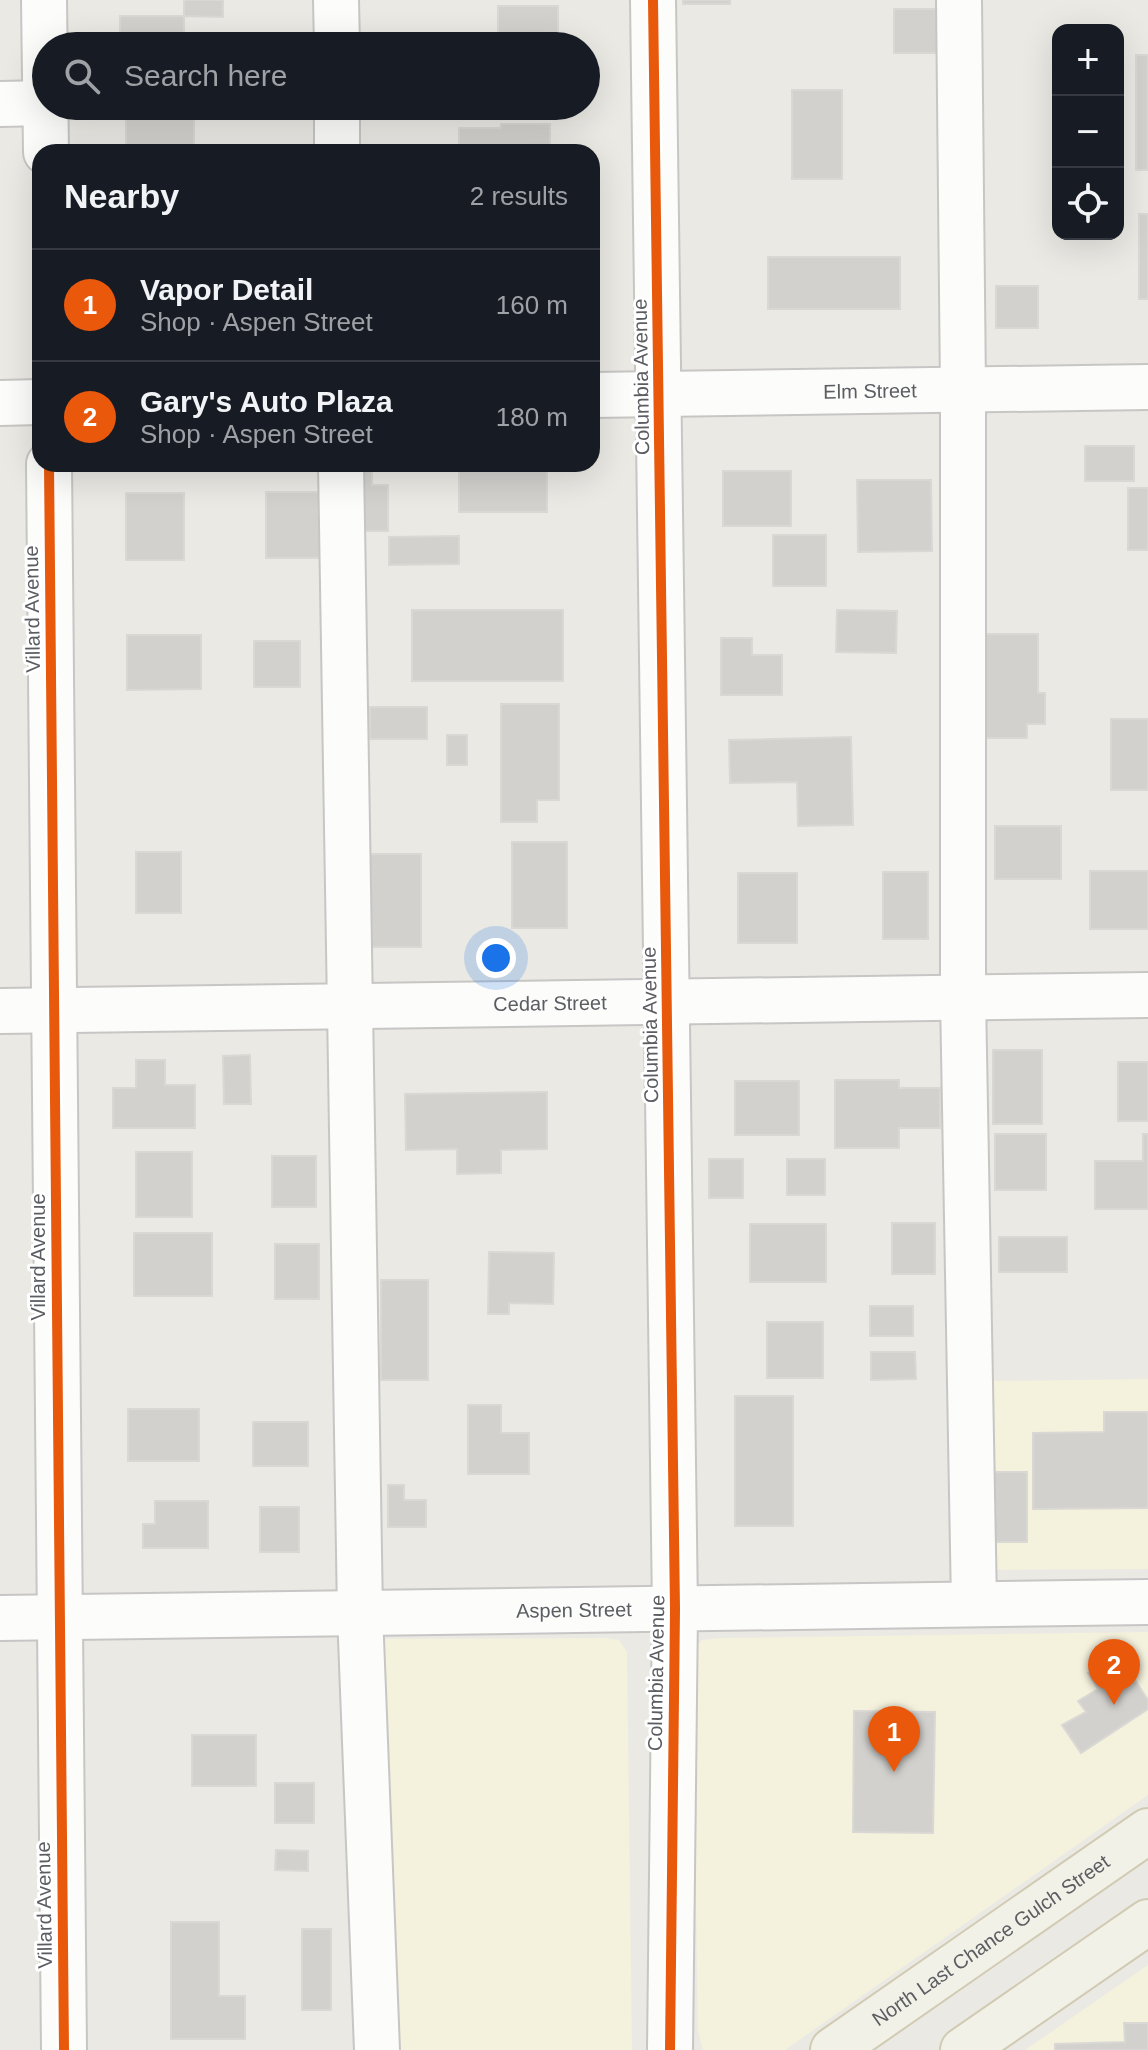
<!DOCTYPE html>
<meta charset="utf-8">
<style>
:root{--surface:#171b24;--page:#242831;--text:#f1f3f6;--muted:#9ea1a6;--line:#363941;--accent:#ea580c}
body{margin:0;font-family:Arial,sans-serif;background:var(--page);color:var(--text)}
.controls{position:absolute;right:24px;top:24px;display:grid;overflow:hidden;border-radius:16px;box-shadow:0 8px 32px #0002}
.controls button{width:72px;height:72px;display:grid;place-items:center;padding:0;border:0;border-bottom:2px solid var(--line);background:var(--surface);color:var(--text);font:40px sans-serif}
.you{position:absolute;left:496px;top:958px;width:28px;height:28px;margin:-20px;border:6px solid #fff;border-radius:50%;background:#1a73e8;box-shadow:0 0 0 12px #1a73e833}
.badge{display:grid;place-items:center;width:52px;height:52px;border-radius:50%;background:var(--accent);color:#fff;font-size:26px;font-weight:700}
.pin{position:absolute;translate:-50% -66px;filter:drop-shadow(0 2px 4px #0008)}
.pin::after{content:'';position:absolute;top:42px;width:28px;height:24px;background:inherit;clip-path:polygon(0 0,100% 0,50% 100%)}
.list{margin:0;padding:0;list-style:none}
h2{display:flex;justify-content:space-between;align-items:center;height:104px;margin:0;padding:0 32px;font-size:34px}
h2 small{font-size:26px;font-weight:400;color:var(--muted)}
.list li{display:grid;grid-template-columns:52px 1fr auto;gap:24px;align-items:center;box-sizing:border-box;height:112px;padding:0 32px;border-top:2px solid var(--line)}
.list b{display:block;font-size:30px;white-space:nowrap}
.list p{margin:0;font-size:26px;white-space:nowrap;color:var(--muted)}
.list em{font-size:26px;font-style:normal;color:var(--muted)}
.icon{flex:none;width:44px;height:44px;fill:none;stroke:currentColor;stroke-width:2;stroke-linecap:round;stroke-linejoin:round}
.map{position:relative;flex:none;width:1148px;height:2050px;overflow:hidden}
.search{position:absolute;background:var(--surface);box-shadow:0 8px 32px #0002;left:32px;top:32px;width:568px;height:88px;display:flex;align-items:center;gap:20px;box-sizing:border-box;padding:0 28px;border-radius:44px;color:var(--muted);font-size:30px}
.panel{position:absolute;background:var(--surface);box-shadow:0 8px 32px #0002;left:32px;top:144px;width:568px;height:328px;border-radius:24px}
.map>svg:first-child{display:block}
</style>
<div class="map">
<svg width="1148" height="2050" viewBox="0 0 1148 2050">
<rect width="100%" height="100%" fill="#eae9e4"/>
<path fill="#f4f1dd" d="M1148,1379V1569L991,1570L988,1381Z
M1148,1632V1795L785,2050H703L698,2031L692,1651L702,1640L721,1638Z
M606,1638L619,1640L627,1652L632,2050H377L362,1639Z
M1148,1965V2050H1025Z"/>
<path fill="#d2d1ce" stroke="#dad8d4" stroke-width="2" d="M184,0H223V17L184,16Z
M683,0H730V4H683Z
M498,6H558V46H509V41H498Z
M894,9H938V53H894Z
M120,16H184V46H120Z
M385,38H434V46H385Z
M1136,55H1148V170H1136Z
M792,90H842V179H792Z
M126,119H194V152H126Z
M501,124H550V152H459V128H501Z
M1139,214H1148V299H1139Z
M768,257H900V309H768Z
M996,286H1038V328H996Z
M1085,446H1134V481H1085Z
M362,464H372V485H388V531H362Z
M459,464H547V512H459Z
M723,471H791V526H723Z
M857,480H931L932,551L858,552Z
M1128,488H1148V550H1128Z
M266,492H324V558H266Z
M126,493H184V560H126Z
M773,535H826V586H773Z
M459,536V564L389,565V537Z
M412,610H563V681H412Z
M837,610L897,611L896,653L836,652Z
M984,634H1038V693H1045V724H1027V738H984Z
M127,635H201V689L127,690Z
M721,638H752V655H782V695H721Z
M254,641H300V687H254Z
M501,704H559V800H537V822H501Z
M370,707H427V739H370Z
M1111,719H1148V790H1111Z
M447,735H467V765H447Z
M851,737L853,825L798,826L797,782L730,783L729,740Z
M995,826H1061V879H995Z
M512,842H567V928H512Z
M136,852H181V913H136Z
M367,854H421V947H367Z
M1090,871H1148V929H1090Z
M883,872H928V939H883Z
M738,873H797V943H738Z
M993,1050H1042V1124H993Z
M250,1055L251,1104H224L223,1056Z
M136,1060H165V1085H195V1128H113V1088H136Z
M1118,1062H1148V1121H1118Z
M835,1080H899V1088H940V1128H899V1148H835Z
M735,1081H799V1135H735Z
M547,1092V1149L501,1150V1173L457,1174V1149L406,1150L405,1094Z
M995,1134H1046V1190H995Z
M1143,1134H1148V1209H1095V1161H1143Z
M136,1152H192V1217H136Z
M272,1156H316V1207H272Z
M709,1159H743V1198H709Z
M787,1159H825V1195H787Z
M892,1223H935V1274H892Z
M750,1224H826V1282H750Z
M134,1233H212V1296H134Z
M999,1237H1067V1272H999Z
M275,1244H319V1299H275Z
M489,1252L554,1253L553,1304L509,1303V1314H488Z
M381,1280H428V1380H381Z
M870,1306H913V1336H870Z
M767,1322H823V1378H767Z
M871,1352H915L916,1379L871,1380Z
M735,1396H793V1526H735Z
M468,1405H501V1433H529V1474H468Z
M128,1409H199V1461H128Z
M1104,1412H1148V1508L1033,1509V1433L1104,1432Z
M253,1422H308V1466H253Z
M988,1472H1027V1542H988Z
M388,1485H404V1500H426V1527H388Z
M155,1501H208V1548H143V1524H155Z
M260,1507H299V1552H260Z
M1118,1654L1148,1700V1709L1081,1753L1062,1725L1086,1712L1078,1701L1098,1689L1088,1673Z
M854,1711L935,1712L933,1833L853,1832Z
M192,1735H256V1786H192Z
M275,1783H314V1823H275Z
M276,1850L308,1851V1871L275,1870Z
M171,1922H219V1996H245V2039H171Z
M302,1929H331V2010H302Z
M1124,2023H1148V2050H1055V2044L1125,2042Z"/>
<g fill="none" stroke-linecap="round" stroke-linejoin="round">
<g stroke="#c7c6c5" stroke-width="48">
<g id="minor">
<path d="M44,0L46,152"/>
<path d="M336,0L337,46"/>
<path d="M653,0L675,1609L670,2050"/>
<path d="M959,0L963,390V997L974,1604"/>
<path d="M0,104L46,103"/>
<path d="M337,106V152"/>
<path id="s1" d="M592,395L1148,387"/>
<path d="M0,403L40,402"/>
<path d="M49,464L64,2050"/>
<path d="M341,464L360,1613L377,2050"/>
<path id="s2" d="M0,1011L1148,995"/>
<path id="s3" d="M0,1618L1148,1602"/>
</g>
</g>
<g stroke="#d1cbb3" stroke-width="48">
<g id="major">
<path id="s4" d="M833,2050L1148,1831"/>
<path d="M963,2050L1148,1922"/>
</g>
</g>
<use href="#minor" stroke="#fcfcfb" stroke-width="44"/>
<use href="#major" stroke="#f2f1e7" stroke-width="44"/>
<g stroke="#fff" stroke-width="15">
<path id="cycleway" d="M653,0L675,1609L670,2050
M49,464L64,2050"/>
</g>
<use href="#cycleway" stroke="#e8590c" stroke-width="10"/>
</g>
<g text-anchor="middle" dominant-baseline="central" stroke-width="6" stroke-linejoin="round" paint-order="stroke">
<g font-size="20" fill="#5b5d62" stroke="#fff">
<text transform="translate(641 377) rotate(-91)">Columbia Avenue</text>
<text stroke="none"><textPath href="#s1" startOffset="278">Elm Street</textPath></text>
<text transform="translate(32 609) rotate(-91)">Villard Avenue</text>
<text stroke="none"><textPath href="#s2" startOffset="550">Cedar Street</textPath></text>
<text transform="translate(650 1025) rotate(-91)">Columbia Avenue</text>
<text transform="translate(38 1257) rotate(-90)">Villard Avenue</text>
<text stroke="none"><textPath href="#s3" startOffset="574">Aspen Street</textPath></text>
<text transform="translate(656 1673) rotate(-89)">Columbia Avenue</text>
<text transform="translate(44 1905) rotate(-91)">Villard Avenue</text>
<text stroke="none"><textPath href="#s4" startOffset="192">North Last Chance Gulch Street</textPath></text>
</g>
</g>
</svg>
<div class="controls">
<button>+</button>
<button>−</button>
<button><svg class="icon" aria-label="locate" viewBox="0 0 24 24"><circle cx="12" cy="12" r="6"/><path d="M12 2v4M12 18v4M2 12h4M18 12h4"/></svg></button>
</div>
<div class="you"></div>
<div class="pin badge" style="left:894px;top:1772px">1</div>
<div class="pin badge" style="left:1114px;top:1705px">2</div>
<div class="search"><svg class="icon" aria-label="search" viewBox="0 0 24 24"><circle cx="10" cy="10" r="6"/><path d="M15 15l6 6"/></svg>Search here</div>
<section class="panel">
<h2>Nearby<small>2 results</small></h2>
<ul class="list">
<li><span class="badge">1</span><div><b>Vapor Detail</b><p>Shop · Aspen Street</p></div><em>160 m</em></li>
<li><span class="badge">2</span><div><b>Gary's Auto Plaza</b><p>Shop · Aspen Street</p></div><em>180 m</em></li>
</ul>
</section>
</div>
